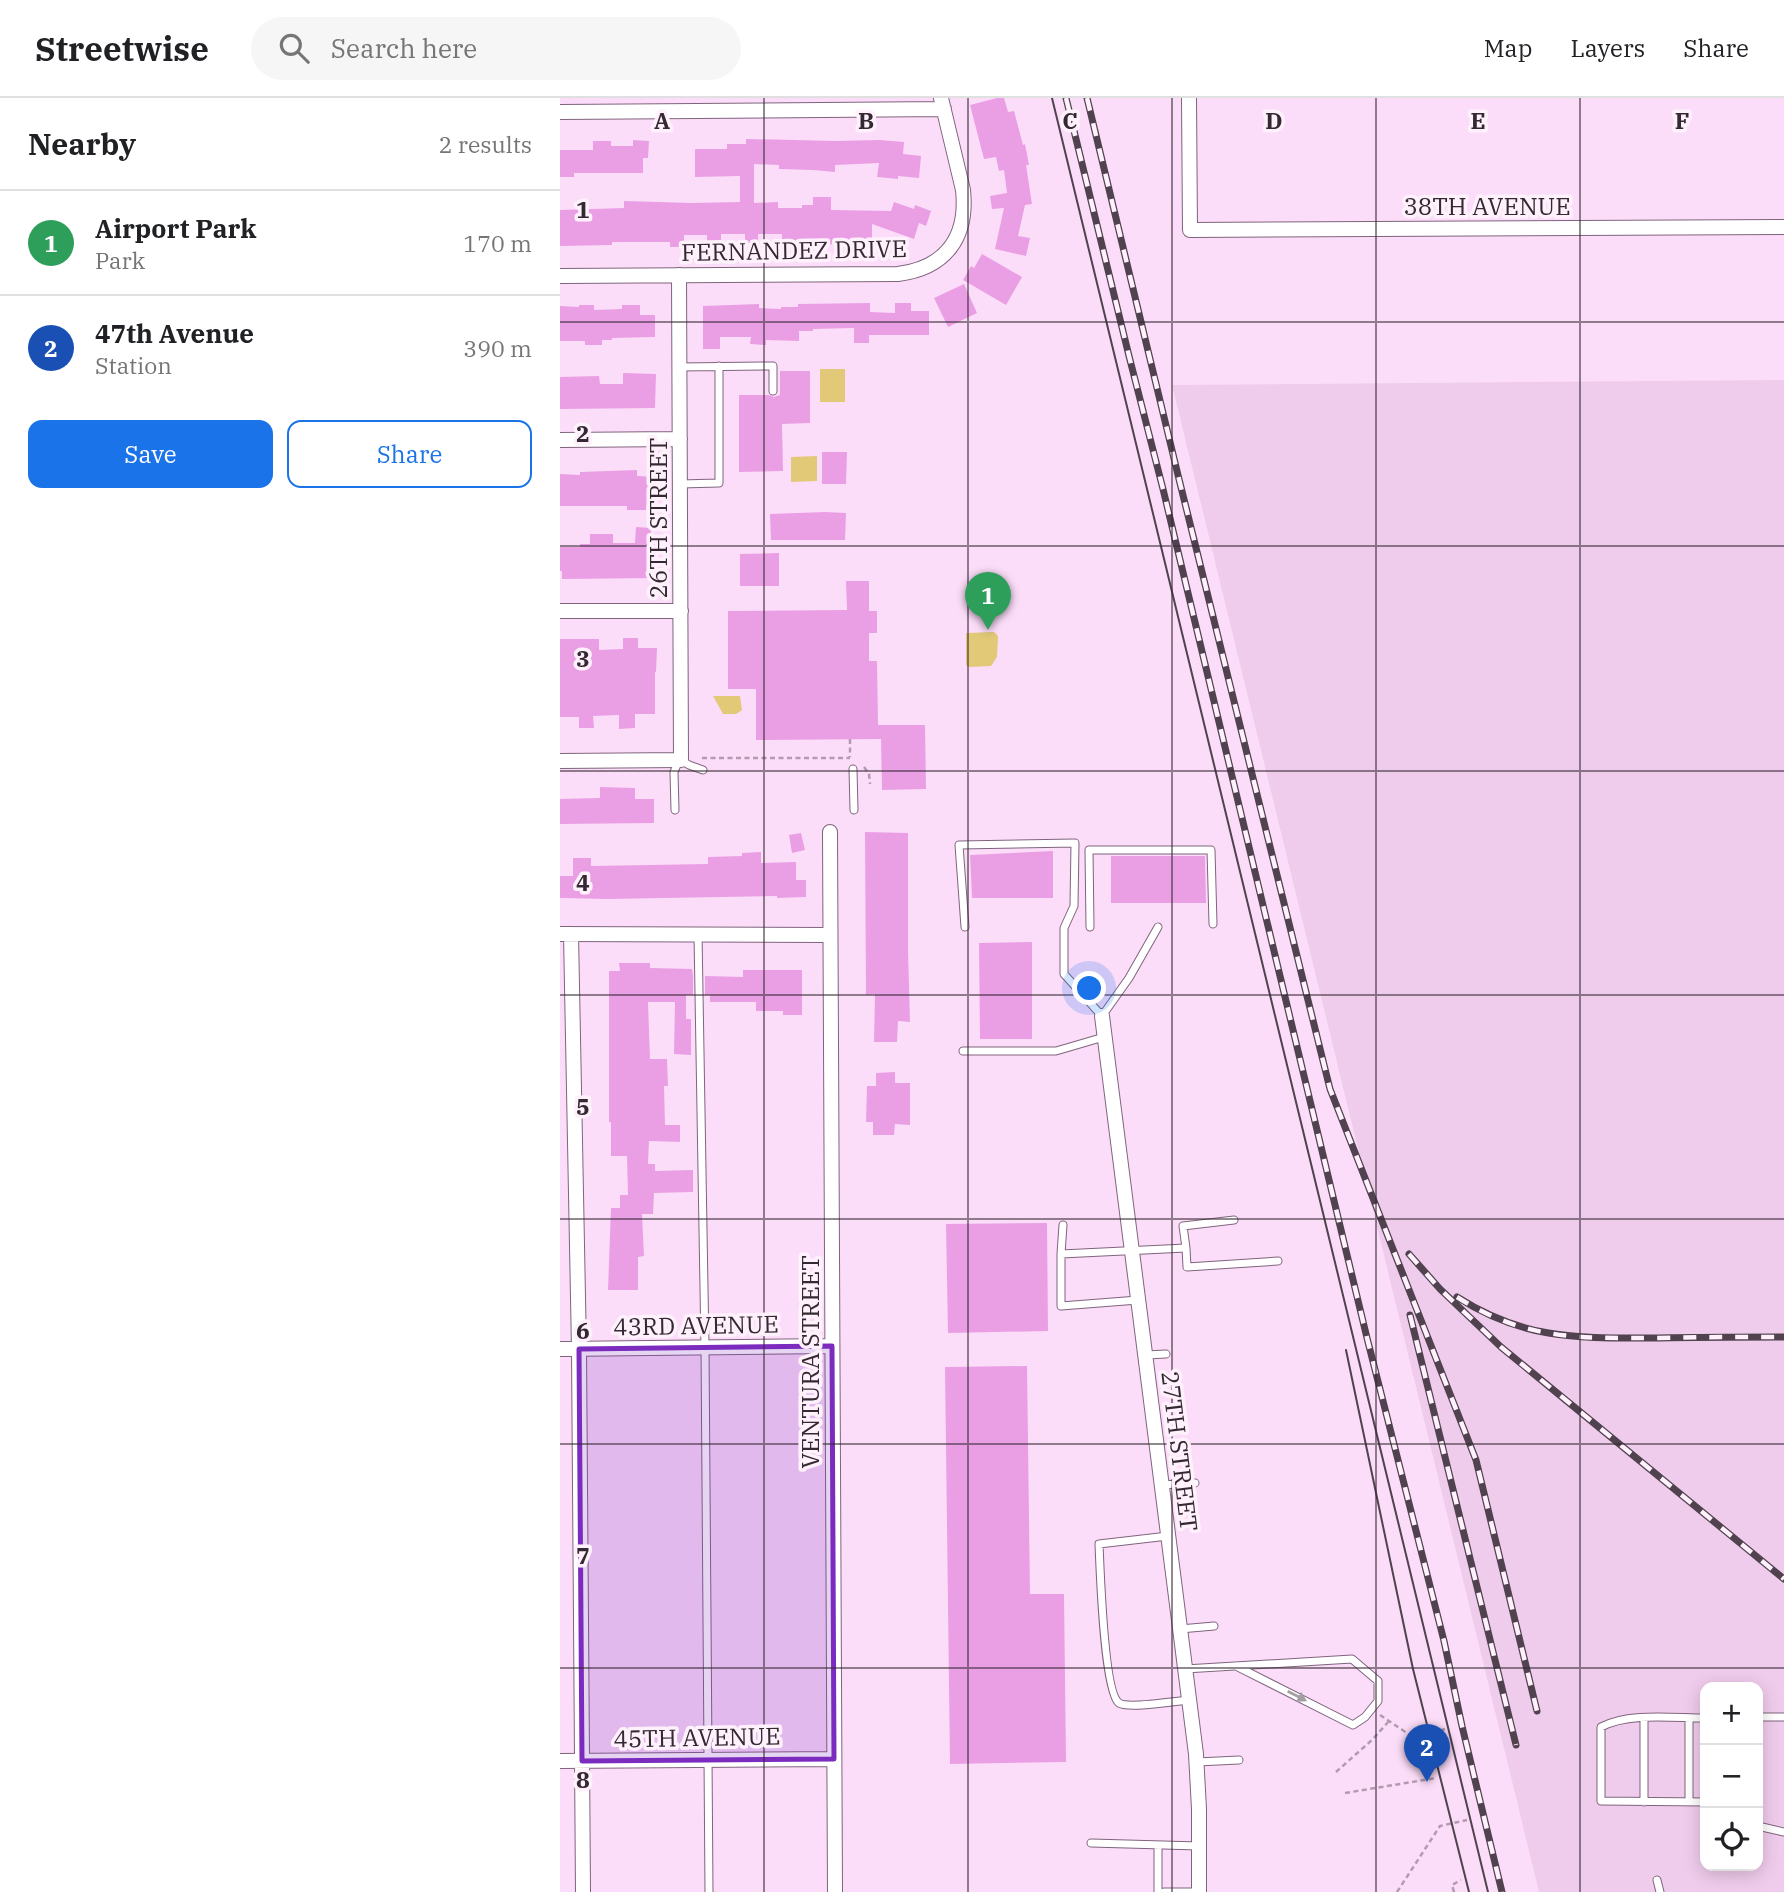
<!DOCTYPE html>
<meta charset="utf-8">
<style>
:root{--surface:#fff;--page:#f6f6f6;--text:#202124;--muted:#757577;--line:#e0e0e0;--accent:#1a73e8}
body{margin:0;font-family:"IBM Plex Serif",serif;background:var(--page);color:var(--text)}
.controls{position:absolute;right:21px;bottom:21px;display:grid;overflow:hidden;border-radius:14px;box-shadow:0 4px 18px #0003}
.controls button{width:63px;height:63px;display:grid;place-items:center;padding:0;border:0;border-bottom:2px solid var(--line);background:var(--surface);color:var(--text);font:35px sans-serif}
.you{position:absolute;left:530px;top:891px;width:24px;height:24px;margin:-18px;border:5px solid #fff;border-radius:50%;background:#1a73e8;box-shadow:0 0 0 10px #1a73e833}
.badge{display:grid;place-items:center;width:46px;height:46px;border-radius:50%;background:var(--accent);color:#fff;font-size:23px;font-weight:700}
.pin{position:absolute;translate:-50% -58px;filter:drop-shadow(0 2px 4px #0008)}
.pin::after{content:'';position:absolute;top:37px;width:24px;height:21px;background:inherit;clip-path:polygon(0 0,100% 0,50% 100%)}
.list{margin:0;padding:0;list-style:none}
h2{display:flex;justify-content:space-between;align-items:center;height:91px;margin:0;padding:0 28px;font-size:30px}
h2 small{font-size:23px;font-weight:400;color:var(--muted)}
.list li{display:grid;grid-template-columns:46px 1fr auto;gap:21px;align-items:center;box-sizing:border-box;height:105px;padding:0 28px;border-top:2px solid var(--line)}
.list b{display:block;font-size:26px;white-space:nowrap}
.list p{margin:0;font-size:23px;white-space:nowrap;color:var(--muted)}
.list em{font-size:23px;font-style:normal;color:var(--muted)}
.actions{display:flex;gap:14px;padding:21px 28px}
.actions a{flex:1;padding:16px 0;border:2px solid var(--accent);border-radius:14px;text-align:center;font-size:24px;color:var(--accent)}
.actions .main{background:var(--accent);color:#fff}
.icon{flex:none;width:38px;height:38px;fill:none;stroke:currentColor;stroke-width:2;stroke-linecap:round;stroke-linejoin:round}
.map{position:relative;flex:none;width:1224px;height:1794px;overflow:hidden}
header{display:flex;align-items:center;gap:42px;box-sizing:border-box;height:98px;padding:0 35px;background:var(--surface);border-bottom:2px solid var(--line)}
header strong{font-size:33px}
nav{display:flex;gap:38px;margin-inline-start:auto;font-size:24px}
.search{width:490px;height:63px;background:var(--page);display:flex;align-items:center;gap:18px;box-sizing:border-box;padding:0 24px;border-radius:38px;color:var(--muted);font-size:26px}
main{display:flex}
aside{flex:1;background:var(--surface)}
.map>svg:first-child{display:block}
</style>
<header>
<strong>Streetwise</strong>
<div class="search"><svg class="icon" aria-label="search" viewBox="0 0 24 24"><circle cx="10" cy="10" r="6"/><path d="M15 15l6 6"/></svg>Search here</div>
<nav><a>Map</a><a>Layers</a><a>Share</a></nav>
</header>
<main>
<aside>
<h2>Nearby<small>2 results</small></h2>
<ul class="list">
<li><span class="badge" style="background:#2e9e5b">1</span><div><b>Airport Park</b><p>Park</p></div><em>170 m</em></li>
<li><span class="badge" style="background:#1a4fb4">2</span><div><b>47th Avenue</b><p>Station</p></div><em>390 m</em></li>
</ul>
<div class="actions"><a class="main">Save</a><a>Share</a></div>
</aside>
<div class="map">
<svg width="1224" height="1794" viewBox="0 0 1224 1794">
<rect width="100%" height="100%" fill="#fcddf9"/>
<path fill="#f0ccec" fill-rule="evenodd" d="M1224,282V1794H979L612,287ZM1145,1589H1198V1768H1145Z"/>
<path fill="#e1c978" d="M260,271H285V304H260Z
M257,358V383L231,384V359Z
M434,534L438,538L437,559L431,568L409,569L406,567V535Z
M153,598H180L182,612L176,616H163Z"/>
<path fill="#ea9fe4" d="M437,0H444L448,14L454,13L463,47L465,46L469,67H466L472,106L465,107L458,138L470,140L466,158L435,151L444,110L432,111L430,98L447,95L444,72L439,73L436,59L424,61L410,7Z
M186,41L275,43L320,42L344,44L343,56L361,58L359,80L338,78V81L317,79L319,65L275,67V74L253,72L219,71V67L194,66V105L218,104V110H242V107H253V99H271V112L331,113L334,104L354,111L355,107L371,113L366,128L359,125L354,141L312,126V141H294V146L222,147V136H198V145H185V136H161V147H147V137H124V149H110V144H52V147L0,148V112L64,110V103L131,105L180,104V78L135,79V51H167V46H186Z
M73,42L89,43L88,60H83V75H14V79H0V52H33V43H51V48H73Z
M422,156L462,179L446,207L403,182L411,168L414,170Z
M404,186L417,215L388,229L374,200Z
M310,205V214L335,215V205H351V213H369V237H309V245H294V230L253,231V233H239V243L206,242V247L190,246L191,239H160V251H143V208L199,206V210L221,211V209H238V206Z
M19,207H34V212L62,211V207H80V217H95V239L52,240V242H42V247H25V243H0V208L19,209Z
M220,273H250V325L222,326L223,373L179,374V297H209L214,299L220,297Z
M63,275L96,276L95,310L0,311V279L39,278L40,286H63Z
M262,354H287L286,386H262Z
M77,372V378L96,379L95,407H86V412H67V408H0V376L20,377V374Z
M265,414L286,415L285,442H211L210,416Z
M76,429L91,430L90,445H96V480L2,481V473H0V449H20V446H30V436H53V445H75Z
M219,455V488H180V456Z
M286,483H309V513H317V535H309V563H317L318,627H365L366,691L322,692L321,641L196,642V591H168V513L287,512Z
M63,540H78V550H97L96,574H95V616H75V630L59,631V617L33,618L34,630H19V619H0V541H39V552L63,551Z
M40,689L75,690V701H94V725L0,726V701L40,700Z
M305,734L348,735V852L350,924L338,923L337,944H314L315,896L306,897Z
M241,735L245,752L232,755L229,737Z
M493,753V800H412L410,757Z
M201,754V765L236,764V782H246V799L217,800V798L48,801L0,800V778H13V760H31V768L148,766V759L182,758V755Z
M551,758H645L646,805H551Z
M472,844V941H420L419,845Z
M59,865H90V870L132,871L133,878V897H126V921H131V957L114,956L115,904H88L90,961H107L108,988H104L105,1027H120V1044L89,1043L88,1066H95V1073L133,1072V1094L94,1095L93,1116H82L84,1158L78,1159V1192H48L51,1110H60V1097H68L67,1058H51V1024H49V873H60Z
M183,872H242V917H223V913H196V904H150V897H145V878L183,879Z
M335,974V985H350V1027L335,1026L334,1037H313V1024H306L307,988H316V975Z
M487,1125L488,1233L388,1235L386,1126Z
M467,1268L470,1496H504L506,1664L390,1666L385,1269Z"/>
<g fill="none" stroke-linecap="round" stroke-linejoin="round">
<g stroke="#7f647d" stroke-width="9">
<path id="service" d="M120,269L213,268V293
M120,386L159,385V268
M121,662L129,667L143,672
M293,671L294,712
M115,712L114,674L119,662
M405,829L399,747L515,745L514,808L504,830V876L542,918L569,880L598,829
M530,829L529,752H651L653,826
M138,836L145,1249L149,1794
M403,953H496L544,939
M503,1127L501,1156L626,1150L623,1128L674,1122
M626,1150L627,1169L718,1163
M501,1156V1208L578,1202
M586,1257L606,1256
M602,1387L635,1385
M608,1438L539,1446C540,1469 544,1595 559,1605C568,1611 616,1603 629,1602
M620,1531L654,1528
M625,1571L792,1561L818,1583V1603L805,1619L793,1627L676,1568
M1198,1619H1224
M1084,1620V1704
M1145,1620C1114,1620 1068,1614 1041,1629V1703L1145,1704
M637,1664L679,1662
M1129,1704V1620
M1198,1726L1202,1729L1224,1734
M531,1745L639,1748
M598,1747V1794
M1097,1782L1100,1794
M604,1794H639"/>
</g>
<g stroke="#7f647d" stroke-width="16">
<path id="minor" d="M629,0L630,132L1224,129
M0,14L384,11
M0,178L338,176C386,170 408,139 403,92L381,0
M0,342L120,341
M0,513H121
M0,663L121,662L119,177
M270,734L275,1794
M0,836L270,837
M11,836L19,1251L23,1794
M542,918L636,1656L639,1711V1794
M0,1251L272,1248
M0,1663L274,1661"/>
</g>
<path stroke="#b29ab0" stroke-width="2.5" stroke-dasharray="5 3.5" stroke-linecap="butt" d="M290,641V659
M142,660H290
M304,669L309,676L310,686
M820,1617L850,1637L866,1636L885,1631
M776,1674L813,1641L829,1623
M785,1695L876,1680
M837,1794L880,1728L907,1722
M894,1794L892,1787L901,1782"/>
<use href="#service" stroke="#fff" stroke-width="7"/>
<use href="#minor" stroke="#fff" stroke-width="14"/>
<path stroke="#50424f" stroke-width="2" d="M492,0L928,1794
M786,1252L853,1571L909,1794"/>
<g stroke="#50424f" stroke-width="7">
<path id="rail" d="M506,0L569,258L603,391L807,1240L884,1543L902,1628L942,1794
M527,0L618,377L770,991L916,1362L977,1613
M849,1156L880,1191L941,1249L1224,1481
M897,1199C966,1243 1020,1240 1099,1240C1141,1239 1182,1239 1224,1239
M850,1217L956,1647"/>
</g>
<use href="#rail" stroke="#fef1fc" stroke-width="4.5" stroke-dasharray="13" stroke-linecap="butt"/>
</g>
<defs><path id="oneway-solid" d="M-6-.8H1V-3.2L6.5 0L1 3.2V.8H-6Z" transform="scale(1.75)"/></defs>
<use fill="#a49ea3" href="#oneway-solid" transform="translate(737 1598) rotate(27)"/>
<path fill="#7b2cbf" fill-opacity="0.2" stroke="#7b2cbf" stroke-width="5" stroke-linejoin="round" d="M272,1248L274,1661L22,1663L19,1251Z"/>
<path fill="none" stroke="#342833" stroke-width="2" stroke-opacity="0.55" d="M204,0V1794M408,0V1794M612,0V1794M816,0V1794M1020,0V1794M0,224H1224M0,448H1224M0,673H1224M0,897H1224M0,1121H1224M0,1346H1224M0,1570H1224"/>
<g text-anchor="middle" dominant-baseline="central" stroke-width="7" stroke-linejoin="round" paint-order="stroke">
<g font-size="24" fill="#342833" stroke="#fef1fc">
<text x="927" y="108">38TH AVENUE</text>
<text transform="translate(234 152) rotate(-1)">FERNANDEZ DRIVE</text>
<text transform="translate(98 420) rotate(-90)">26TH STREET</text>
<text transform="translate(136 1227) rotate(-1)">43RD AVENUE</text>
<text transform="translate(250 1264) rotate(-90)">VENTURA STREET</text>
<text transform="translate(620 1353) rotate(83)">27TH STREET</text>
<text transform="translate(137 1639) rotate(-1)">45TH AVENUE</text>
</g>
</g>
<g font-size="23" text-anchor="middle" font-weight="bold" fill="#342833" stroke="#fef1fc" stroke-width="7" stroke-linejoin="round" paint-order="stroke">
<text x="102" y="31">A</text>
<text x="306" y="31">B</text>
<text x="510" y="31">C</text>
<text x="714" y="31">D</text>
<text x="918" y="31">E</text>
<text x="1122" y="31">F</text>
<text x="23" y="120">1</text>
<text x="23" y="344">2</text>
<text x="23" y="569">3</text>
<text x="23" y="793">4</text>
<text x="23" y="1017">5</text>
<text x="23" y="1241">6</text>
<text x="23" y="1466">7</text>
<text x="23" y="1690">8</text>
</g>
</svg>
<div class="controls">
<button>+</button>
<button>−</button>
<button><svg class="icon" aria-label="locate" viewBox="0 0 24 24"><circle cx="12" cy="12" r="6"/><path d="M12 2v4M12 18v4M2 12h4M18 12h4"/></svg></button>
</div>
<div class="you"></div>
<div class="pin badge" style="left:428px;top:532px;background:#2e9e5b">1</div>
<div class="pin badge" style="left:867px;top:1684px;background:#1a4fb4">2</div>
</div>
</main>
